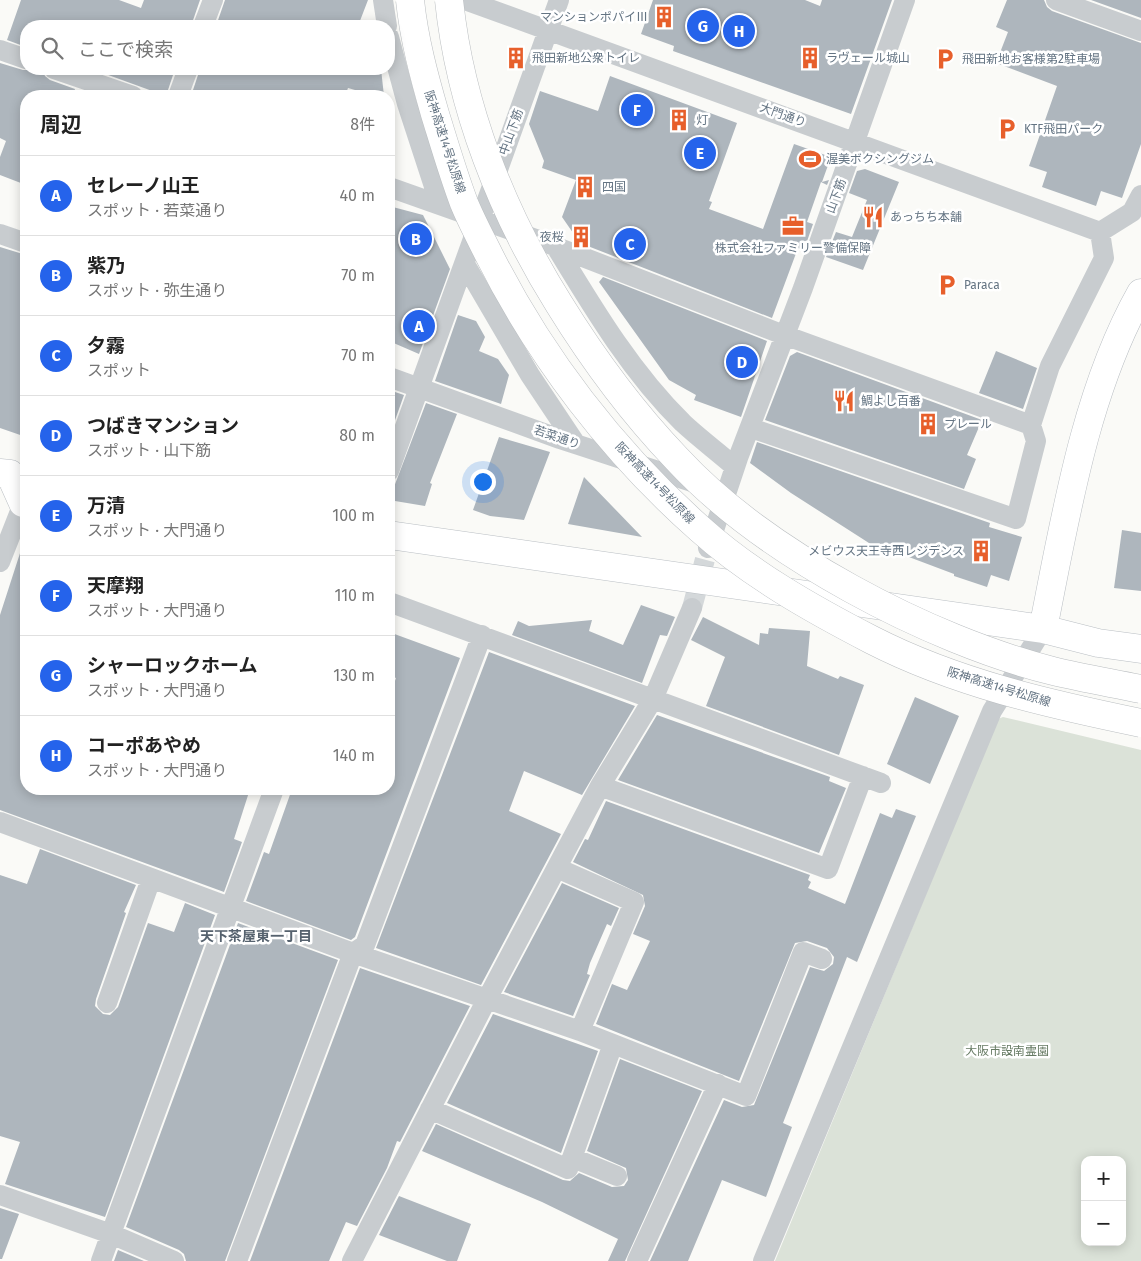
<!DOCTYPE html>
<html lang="ja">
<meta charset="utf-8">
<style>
:root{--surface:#fff;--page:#f6f6f6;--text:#222;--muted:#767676;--line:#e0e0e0;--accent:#2563eb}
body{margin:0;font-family:"Fira Sans","Noto Sans JP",sans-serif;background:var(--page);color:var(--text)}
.controls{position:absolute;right:15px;bottom:15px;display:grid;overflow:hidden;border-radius:10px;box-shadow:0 2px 12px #0003}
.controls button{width:45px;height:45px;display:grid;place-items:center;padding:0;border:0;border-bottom:1px solid var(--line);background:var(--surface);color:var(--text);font:25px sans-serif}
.you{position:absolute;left:482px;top:481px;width:18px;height:18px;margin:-12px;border:4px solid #fff;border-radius:50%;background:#1a73e8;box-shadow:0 0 0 8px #1a73e833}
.badge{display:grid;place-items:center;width:32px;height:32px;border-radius:50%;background:var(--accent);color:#fff;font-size:16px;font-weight:700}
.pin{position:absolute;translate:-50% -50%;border:2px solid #fff;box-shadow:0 1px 5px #0006}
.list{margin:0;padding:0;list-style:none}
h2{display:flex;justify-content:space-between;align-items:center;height:65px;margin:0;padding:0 20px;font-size:21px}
h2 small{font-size:16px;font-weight:400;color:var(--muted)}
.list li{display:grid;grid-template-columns:32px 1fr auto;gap:15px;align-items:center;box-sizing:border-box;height:80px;padding:0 20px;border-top:1px solid var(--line)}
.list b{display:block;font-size:19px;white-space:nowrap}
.list p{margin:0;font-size:16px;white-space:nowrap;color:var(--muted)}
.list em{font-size:16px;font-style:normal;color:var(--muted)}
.icon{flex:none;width:28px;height:28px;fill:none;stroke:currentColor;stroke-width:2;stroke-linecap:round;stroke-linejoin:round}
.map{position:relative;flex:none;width:1141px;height:1261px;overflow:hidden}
.search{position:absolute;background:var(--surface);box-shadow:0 2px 12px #0003;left:20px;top:20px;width:375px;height:55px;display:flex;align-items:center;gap:12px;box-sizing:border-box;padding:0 18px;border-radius:20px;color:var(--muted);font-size:19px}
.panel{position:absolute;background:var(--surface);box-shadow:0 2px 12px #0003;left:20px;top:90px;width:375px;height:705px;border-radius:20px}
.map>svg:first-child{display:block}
</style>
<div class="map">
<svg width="1141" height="1261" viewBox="0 0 1141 1261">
<rect width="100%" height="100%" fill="#fafaf7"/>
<path fill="#dbe2d8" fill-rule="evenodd" d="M1003,717L1141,750V1261H775L998,719ZM1085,1160H1122V1242H1085Z"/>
<path fill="#aeb6bd" d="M21,0H119L141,8L144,0H200L191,26H26V47L7,40Z
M225,0H368L358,26H216Z
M653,0H805L820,6L822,0H892L851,114L673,51L674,46L641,34Z
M1007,0H1044L1047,7L1052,11L1141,43V144L1122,198L1101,191L1096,206L1042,187L1047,172L1029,166L1057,86L996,63L1008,32L996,27Z
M1091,0H1141V18Z
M0,63L23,70L42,69L45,76L50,80L75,89L73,96H26V185L0,175V157L6,141L0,138Z
M101,69H175L166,96L100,72Z
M200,69H381L384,96H376L348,88L345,96H191Z
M610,76L737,123L709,201L712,202L709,209L763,229L794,144L831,157L822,182L829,180L827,185L821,182L807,222L813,224L804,250L798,248L772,318L580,243L562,217L576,180L542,168L544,161L529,124L540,91L598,111Z
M865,169L899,182L863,270L826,257L836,232L852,237L867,200L849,193L857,171Z
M389,206L423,215L450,269L419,354L389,341Z
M0,247L26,255V437L0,428Z
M603,277L767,341L741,417L694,400L696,395L669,380L599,282Z
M458,315L476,321L485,337L479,351L498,359L509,375L501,404L435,381Z
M996,351L1037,368L1023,409L979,393Z
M797,352L982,420L967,455L976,459L964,489L765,420L790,356Z
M389,390L404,395L394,423L389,421Z
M426,403L457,414L430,483L432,484L425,506L389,500Z
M499,437L550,452L524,520L490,516L473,510Z
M757,442L990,523L989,527L1022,537L1009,581L991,575L987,587L954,576V574L885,548L883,552L791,493L750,463Z
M584,477L642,537L568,524Z
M1122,530L1141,533V591L1114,588Z
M22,547L26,548V789H250L234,839L242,842L224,892L0,810V615Z
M641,605L675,617L667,636L660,635L642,683L512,635L518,621L529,626L592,620L589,631L623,645Z
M703,617L759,645L760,633L768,634L769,628L810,631L807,666L838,679L840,676L864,685L839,755L706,706L725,657L691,640Z
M389,632L460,658L355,937L351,940L246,901L264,852L269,854L292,789H389V698L396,678L389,675Z
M489,652L635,706L582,795L524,771L509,811L561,834L481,985L376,948Z
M915,697L959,716L930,784L887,764Z
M657,715L830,777L829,781L846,788L819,853L618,780Z
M606,801L810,875L808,880L811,882L808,888L845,904L880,813L892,818L896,809L916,816L857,962L847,957L783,1123L792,1127L766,1197L722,1180L688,1261H650L724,1100L742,1107L754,1105L810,967L824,971L833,964L834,957L827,948L807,941L795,943L739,1081L596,1024L612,984L627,990L650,941L633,934L645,906L643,895L573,862L585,839L588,840Z
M40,849L136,885L124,912L126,913L96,999L95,1006L103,1014L110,1015L118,1007L148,923L174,932L185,903L215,915L105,1217L5,1184L20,1142L0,1136V875L27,884Z
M562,883L619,908L611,926L607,924L590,963L587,974L590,975L573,1016L504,992Z
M238,923L338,960L225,1261H186L184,1254L179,1250L126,1227Z
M360,968L470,1006L400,1142L397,1141L387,1168L357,1226L346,1222L329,1261H250Z
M493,1014L598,1051L561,1153L447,1103Z
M620,1059L702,1091L625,1261H608L618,1239L542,1202L422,1151L436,1124L563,1180L570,1181L579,1173L612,1187L624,1186L628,1180L626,1168L587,1151Z
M399,1196L471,1224L457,1261H447L379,1235Z
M0,1208L19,1214L2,1259H0Z
M118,1250L144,1261H114Z"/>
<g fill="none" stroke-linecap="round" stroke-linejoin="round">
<path stroke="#d4d8da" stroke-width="20" stroke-dasharray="20 10" stroke-linecap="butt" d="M692,608L708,548"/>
<g stroke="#babfc4" stroke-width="29">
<path id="secondary" d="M0,473L10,474L23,503
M389,535L1043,629L1098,643L1141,649
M1043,629C1065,519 1085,392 1141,293"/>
</g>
<path stroke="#c8cccf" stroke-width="20" d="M383,0L387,26
M465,0L1100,232
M1056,0L1141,31
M203,26L213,0
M389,37L407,104L440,205
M0,50L26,59
M54,69L133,96
M178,96L188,69
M389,187L544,242L784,335L1031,425
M0,234L26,243
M556,247C593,308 631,372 683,423C699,438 718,452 735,467
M465,264L530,375L576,444
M389,377L560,439L701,485
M751,428L1016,519L1036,441L1031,425L1050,366L1104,258L1100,232L1132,212L1141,195
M389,471C447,314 502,157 559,0
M708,548L738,458L803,288L905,0
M0,562L26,496
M389,602L881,783
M600,786L828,869L863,776
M0,822L353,953L580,1031L746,1096L803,952L822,959
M557,868L634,902L580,1031
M107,1003L151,879
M430,1109L568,1169L613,1044
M573,1158L617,1176
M0,1195L111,1234L174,1261
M101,1261L274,789
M237,1261L353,953L365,945L482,635
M352,1261L487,999L600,786L653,699L692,608
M637,1261L718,1084
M763,1261L992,711L1043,629"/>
<use href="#secondary" stroke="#fff" stroke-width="28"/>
<g stroke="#babec1" stroke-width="29" stroke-linecap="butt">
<path id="highway-bridge" d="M410,0C414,39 424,76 435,114C444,143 453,174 464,203C471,220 480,237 488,253C540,357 613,452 700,529C750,574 812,609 872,640C956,683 1049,704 1141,723
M449,0C460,107 502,213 559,304C593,359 632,412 677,459C764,553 929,640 1053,671C1082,678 1112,683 1141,689"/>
</g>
<use href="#highway-bridge" stroke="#fff" stroke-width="28"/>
</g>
<defs>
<g id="building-bare" transform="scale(1.725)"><path d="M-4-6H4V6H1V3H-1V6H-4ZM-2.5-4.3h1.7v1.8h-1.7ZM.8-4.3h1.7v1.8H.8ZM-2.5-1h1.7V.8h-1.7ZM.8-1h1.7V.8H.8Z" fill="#e75f2b" stroke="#fff" stroke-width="2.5" paint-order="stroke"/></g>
<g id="parking-bare" transform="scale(1.725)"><path d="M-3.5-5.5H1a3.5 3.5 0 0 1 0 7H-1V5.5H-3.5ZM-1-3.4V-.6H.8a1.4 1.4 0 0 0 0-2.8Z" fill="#e75f2b" stroke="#fff" stroke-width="2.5" paint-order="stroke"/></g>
<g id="stadium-bare" transform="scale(1.725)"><path d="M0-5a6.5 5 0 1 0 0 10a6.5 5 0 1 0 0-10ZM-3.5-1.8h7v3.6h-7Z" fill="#e75f2b" stroke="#fff" stroke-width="2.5" paint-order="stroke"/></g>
<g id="restaurant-bare" transform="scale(1.725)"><path d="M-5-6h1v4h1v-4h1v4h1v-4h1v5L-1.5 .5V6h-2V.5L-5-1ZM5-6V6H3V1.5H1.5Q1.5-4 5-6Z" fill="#e75f2b" stroke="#fff" stroke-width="2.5" paint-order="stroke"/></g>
<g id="office-bare" transform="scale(1.725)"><path d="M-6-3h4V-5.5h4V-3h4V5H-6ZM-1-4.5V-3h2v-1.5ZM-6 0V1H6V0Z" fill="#e75f2b" stroke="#fff" stroke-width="2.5" paint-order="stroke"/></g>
</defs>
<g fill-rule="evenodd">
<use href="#building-bare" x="664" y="17"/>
<use href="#building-bare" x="516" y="58"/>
<use href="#building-bare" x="810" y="58"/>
<use href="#parking-bare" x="945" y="59"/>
<use href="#building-bare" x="679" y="120"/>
<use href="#parking-bare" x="1007" y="129"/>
<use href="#stadium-bare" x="810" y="159"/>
<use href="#building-bare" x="585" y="187"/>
<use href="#restaurant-bare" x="873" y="217"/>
<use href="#office-bare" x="793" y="226"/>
<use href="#building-bare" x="581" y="237"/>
<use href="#parking-bare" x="947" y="285"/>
<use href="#restaurant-bare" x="844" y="401"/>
<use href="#building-bare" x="928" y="424"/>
<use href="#building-bare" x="981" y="551"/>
</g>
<g text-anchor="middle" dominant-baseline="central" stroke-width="5" stroke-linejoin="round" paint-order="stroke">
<g font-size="12" fill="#647483" stroke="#fff" text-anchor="start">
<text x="648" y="17" text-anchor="end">マンションポパイⅢ</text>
<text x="532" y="58">飛田新地公衆トイレ</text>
<text x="826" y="58">ラヴェール城山</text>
<text x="962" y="59">飛田新地お客様第2駐車場</text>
<text x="696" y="120">灯</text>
<text x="1024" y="129">KTF飛田パーク</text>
<text x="826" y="159">渥美ボクシングジム</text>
<text x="602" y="187">四国</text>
<text x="890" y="217">あっちち本舗</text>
<text x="564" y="237" text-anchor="end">夜桜</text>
<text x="793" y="248" text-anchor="middle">株式会社ファミリー警備保障</text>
<text x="964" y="285">Paraca</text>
<text x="861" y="401">鯛よし百番</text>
<text x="944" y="424">プレール</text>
<text x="964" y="551" text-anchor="end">メビウス天王寺西レジデンス</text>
</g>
<g font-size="12" fill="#647483" stroke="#fff">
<text transform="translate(783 115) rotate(20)">大門通り</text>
<text transform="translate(511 132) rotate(-70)">中山下筋</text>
<text transform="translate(445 142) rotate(72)">阪神高速14号松原線</text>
<text transform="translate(836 196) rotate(-70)">山下筋</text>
<text transform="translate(557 437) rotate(19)">若菜通り</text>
<text transform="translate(655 483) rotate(46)">阪神高速14号松原線</text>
<text transform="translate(999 687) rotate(17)">阪神高速14号松原線</text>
</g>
<g font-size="12" fill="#667a63" stroke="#fff">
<text x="1007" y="1051">大阪市設南霊園</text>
</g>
<g font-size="14" font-weight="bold" fill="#56626e" stroke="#fff">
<text x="256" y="936">天下茶屋東一丁目</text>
</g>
</g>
</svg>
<div class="controls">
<button>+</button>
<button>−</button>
</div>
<div class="you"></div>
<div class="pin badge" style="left:419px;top:326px">A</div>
<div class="pin badge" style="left:416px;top:239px">B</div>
<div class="pin badge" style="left:630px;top:244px">C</div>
<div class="pin badge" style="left:742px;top:362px">D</div>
<div class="pin badge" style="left:700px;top:153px">E</div>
<div class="pin badge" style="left:637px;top:110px">F</div>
<div class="pin badge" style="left:703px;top:26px">G</div>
<div class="pin badge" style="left:739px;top:31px">H</div>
<div class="search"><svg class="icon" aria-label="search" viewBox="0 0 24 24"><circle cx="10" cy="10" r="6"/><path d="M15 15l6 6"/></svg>ここで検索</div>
<section class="panel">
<h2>周辺<small>8件</small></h2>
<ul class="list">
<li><span class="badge">A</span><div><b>セレーノ山王</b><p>スポット · 若菜通り</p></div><em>40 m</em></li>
<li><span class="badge">B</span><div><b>紫乃</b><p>スポット · 弥生通り</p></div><em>70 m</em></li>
<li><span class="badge">C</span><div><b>夕霧</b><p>スポット</p></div><em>70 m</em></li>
<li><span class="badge">D</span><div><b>つばきマンション</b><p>スポット · 山下筋</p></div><em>80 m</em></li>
<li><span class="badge">E</span><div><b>万清</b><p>スポット · 大門通り</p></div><em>100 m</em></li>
<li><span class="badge">F</span><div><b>天摩翔</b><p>スポット · 大門通り</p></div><em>110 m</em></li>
<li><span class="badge">G</span><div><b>シャーロックホーム</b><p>スポット · 大門通り</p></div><em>130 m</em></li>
<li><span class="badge">H</span><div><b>コーポあやめ</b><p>スポット · 大門通り</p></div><em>140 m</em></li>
</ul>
</section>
</div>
